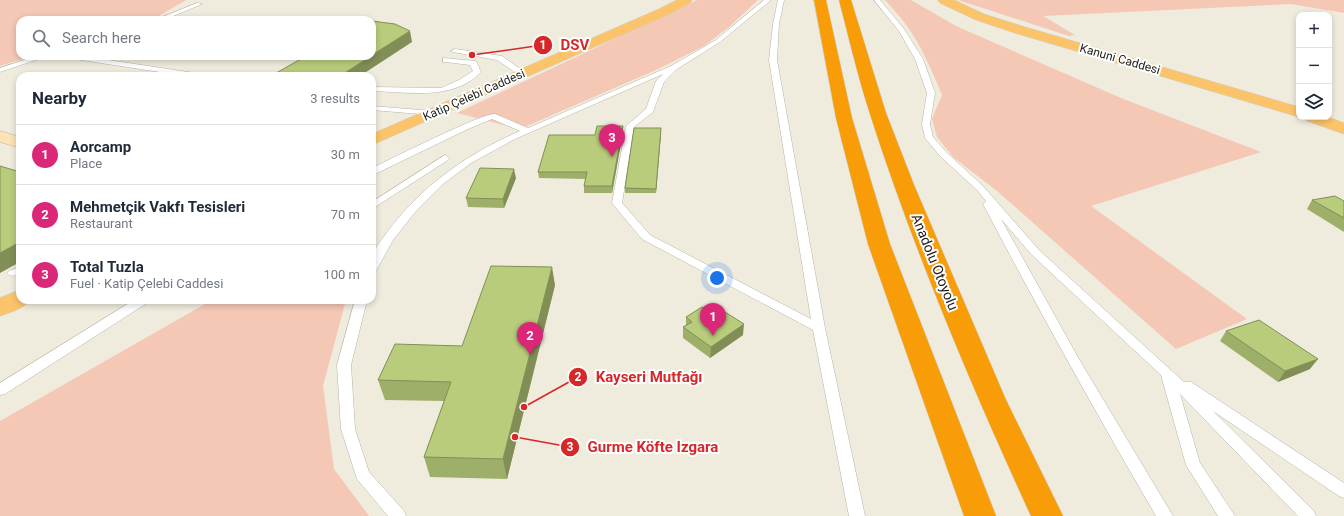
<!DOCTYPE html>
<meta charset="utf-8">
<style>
:root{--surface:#fff;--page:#f2f2f3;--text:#1f2937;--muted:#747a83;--line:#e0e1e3;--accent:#db2777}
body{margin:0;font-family:Roboto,sans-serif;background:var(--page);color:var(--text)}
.controls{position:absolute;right:12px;top:12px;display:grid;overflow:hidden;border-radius:8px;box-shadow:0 2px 6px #0003}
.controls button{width:36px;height:36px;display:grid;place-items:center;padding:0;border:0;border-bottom:1px solid var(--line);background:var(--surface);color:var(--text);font:20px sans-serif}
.you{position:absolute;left:717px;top:278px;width:14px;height:14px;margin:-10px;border:3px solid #fff;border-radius:50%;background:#1a73e8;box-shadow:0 0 0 6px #1a73e833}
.badge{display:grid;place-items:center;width:26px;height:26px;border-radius:50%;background:var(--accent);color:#fff;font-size:13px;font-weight:700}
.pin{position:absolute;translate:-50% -33px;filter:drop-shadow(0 1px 2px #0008)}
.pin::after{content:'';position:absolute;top:21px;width:14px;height:12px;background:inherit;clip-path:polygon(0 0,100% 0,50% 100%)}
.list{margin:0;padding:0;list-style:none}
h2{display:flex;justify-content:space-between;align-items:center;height:52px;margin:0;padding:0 16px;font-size:17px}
h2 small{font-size:13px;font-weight:400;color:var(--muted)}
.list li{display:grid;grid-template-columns:26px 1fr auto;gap:12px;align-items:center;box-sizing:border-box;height:60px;padding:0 16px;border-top:1px solid var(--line)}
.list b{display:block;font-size:15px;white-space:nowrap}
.list p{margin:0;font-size:13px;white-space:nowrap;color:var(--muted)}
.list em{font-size:13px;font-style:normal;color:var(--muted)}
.icon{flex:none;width:22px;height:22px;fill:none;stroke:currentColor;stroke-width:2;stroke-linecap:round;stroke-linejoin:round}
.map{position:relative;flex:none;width:1344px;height:516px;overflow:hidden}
.search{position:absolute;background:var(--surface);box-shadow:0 2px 6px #0003;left:16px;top:16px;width:360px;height:44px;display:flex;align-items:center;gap:10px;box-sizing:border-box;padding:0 14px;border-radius:12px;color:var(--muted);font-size:15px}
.panel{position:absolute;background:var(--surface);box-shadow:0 2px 6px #0003;left:16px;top:72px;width:360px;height:232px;border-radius:12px}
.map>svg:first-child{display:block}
</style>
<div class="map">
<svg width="1344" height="516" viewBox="0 0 1344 516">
<rect width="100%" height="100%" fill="#efecde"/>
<path fill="#f5c7b5" d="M0,0H186L152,20H20V56H32L0,66Z
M697,0H758L729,27L704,46L656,70L520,129L457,113Z
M885,0H911L956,26L1121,98L1261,152L1091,206L1247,319L1176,349L997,191L953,157L937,137L932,119L942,95C932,71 922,47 907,26C901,17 892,8 885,0Z
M958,0H1344V13L1291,4L1043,16L1075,35L1069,36Z
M212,300H346L323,386L334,469L369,516H0V421Z"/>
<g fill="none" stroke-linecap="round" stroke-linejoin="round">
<g stroke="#b8b4a8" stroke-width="1">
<path id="lane" d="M764,0H771L720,42L677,69L664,82L653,112L634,127L622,203L650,235L811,319L769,60L773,24L778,0H784L779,24L777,60L825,328L865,516H849L813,330L642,239L612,203L626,126L646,109L656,81L663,74L515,139L471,163L443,184L416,211L393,240L376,271L372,272C372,268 371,262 372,257C374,249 383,238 388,231C424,184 467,154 520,131L492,119L468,129L375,174L372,175V168C389,160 484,112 495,114L528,128L671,66L716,40Z
M874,0H880L904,29L923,59L935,93L930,124L933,137L947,153L983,186L1040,251L1184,382H1191L1344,483V498L1339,496L1213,411L1314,511L1316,516H1298L1180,394L1200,463L1235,516H1218L1186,465L1161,375L1032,255L1001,219L1080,361L1173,516H1156C1096,413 1038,309 983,204L986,201L977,190L941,157L925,138L922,124L927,93L915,59L899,31Z
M197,3L202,4L164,20H155Z
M455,49L502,56L526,73L525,75H519L497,60L453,52L451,51Z
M37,56H48L0,72V68Z
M64,56H82L201,74L205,76H186L68,58Z
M443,58L476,61L481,72C454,101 407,92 372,91V87L441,88L459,80L473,71L470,65L446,62H443Z
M372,106L432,111L436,113L432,115L372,110Z
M445,155L450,158L448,160L372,209V202Z
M20,267V274L13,276L9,275L7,273L9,271Z
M134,300H149L147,303L5,394L0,395V383Z
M355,300H367L351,365L355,429L369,472L404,511L406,516H388L357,479L341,429L337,365Z"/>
</g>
<g stroke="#b8b4a8" stroke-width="1">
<path id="secondary" d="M0,131L20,137V148L0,142Z"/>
</g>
<g stroke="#cecdcc" stroke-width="1">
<path id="primary" d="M677,0H692L690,3L667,15L372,145V134L659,9Z
M938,0H954L984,14L1025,27L1299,107V117L1015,33L976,20L940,3Z
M1305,117H1328L1344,123V134L1307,121Z
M20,290V300H30C25,308 9,313 0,316V298Z"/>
</g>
<g stroke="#cecdcc" stroke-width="1">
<path id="highway" d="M814,0H826L852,118L890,244L996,516H964L868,244L836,118Z
M839,0H851L886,113L914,185L1006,400L1063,516H1031C971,385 914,251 870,114C858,77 849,38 839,0Z"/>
</g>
<use href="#lane" fill="#fff" fill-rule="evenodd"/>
<use href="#secondary" fill="#fde2b5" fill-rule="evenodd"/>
<use href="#primary" fill="#fbc46a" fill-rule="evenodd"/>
<use href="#highway" fill="#f89d07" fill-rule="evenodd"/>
</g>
<path fill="#9eaf6a" d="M623,126V132L612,193H584V186L586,179L539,178L538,172L595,135Z
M661,133L656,193H625V188Z
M516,178L504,208L468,207L466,198Z
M1312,200L1344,201V232L1307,209Z
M555,285L507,479L430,477L424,457L444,401L385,400L378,380L462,346Z
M709,311L743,335L710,358L683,338V327L686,325V317Z
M1226,331L1310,369L1278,382L1220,341Z"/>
<path fill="#818f56" d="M410,31L412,42L360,76H340L371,56H372V55Z
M623,126V132L612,193V186Z
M661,128V133L656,193V189Z
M514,169L516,178L504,208L503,199Z
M20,242V262L0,273V253Z
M552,267L555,285L507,479L503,459Z
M744,324L743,335L710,358L711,347Z
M1318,359L1310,369L1278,382L1285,371Z"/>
<path fill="#b8cc7b" stroke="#818f56" d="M372,21L395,24L410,31L372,55Z
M306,56H371L340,76H271Z
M132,74L148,76H113L115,75Z
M597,126H623L612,186H584L587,172H538L549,135H595Z
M634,128H661L656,189L625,188Z
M0,166L20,172V242L0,253Z
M480,168L514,169L503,199L466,198Z
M1335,196L1344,201V218L1312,200Z
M491,266L552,267L503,459L424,457L451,382L378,380L395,344L462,346Z
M702,307L709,311L717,307L744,324L711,347L683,327L692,322L686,317Z
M1259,320L1318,359L1285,371L1226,331Z"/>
<g text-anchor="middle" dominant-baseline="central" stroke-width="4" stroke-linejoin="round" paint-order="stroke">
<g font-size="12" fill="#1e1d18" stroke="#fff">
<text transform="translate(1120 59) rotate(16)">Kanuni Caddesi</text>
<text transform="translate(474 95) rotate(-24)">Katip Çelebi Caddesi</text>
</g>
<g font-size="14" fill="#1e1d18" stroke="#fff">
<text transform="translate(935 262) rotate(68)">Anadolu Otoyolu</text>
</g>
</g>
<path fill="none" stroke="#d62828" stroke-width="1.5" d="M472 55L543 45M524 407L578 377M515 437L570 447"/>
<g fill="#d62828" stroke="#fff" stroke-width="1.5">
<circle cx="472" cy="55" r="4"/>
<circle cx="524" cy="407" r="4"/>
<circle cx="515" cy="437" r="4"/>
<circle cx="543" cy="45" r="10"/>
<circle cx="578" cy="377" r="10"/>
<circle cx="570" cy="447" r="10"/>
</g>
<g font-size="12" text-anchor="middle" font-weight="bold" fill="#fff">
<text x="543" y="49">1</text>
<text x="578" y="381">2</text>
<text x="570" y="451">3</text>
</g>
<g font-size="15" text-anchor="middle" font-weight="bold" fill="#d62828" stroke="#fff" stroke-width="4" stroke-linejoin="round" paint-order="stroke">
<text x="575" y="50">DSV</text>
<text x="649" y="382">Kayseri Mutfağı</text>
<text x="653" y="452">Gurme Köfte Izgara</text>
</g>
</svg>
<div class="controls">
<button>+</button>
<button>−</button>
<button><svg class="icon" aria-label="layers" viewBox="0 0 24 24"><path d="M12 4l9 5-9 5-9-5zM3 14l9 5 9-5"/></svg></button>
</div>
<div class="you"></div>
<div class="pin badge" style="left:713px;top:336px">1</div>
<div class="pin badge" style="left:530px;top:355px">2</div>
<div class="pin badge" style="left:612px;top:157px">3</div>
<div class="search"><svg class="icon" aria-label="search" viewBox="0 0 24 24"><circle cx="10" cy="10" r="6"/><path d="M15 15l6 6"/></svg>Search here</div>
<section class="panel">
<h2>Nearby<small>3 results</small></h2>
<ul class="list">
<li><span class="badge">1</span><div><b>Aorcamp</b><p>Place</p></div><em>30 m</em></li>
<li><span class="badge">2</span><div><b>Mehmetçik Vakfı Tesisleri</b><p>Restaurant</p></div><em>70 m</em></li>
<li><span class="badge">3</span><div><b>Total Tuzla</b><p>Fuel · Katip Çelebi Caddesi</p></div><em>100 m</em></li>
</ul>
</section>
</div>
